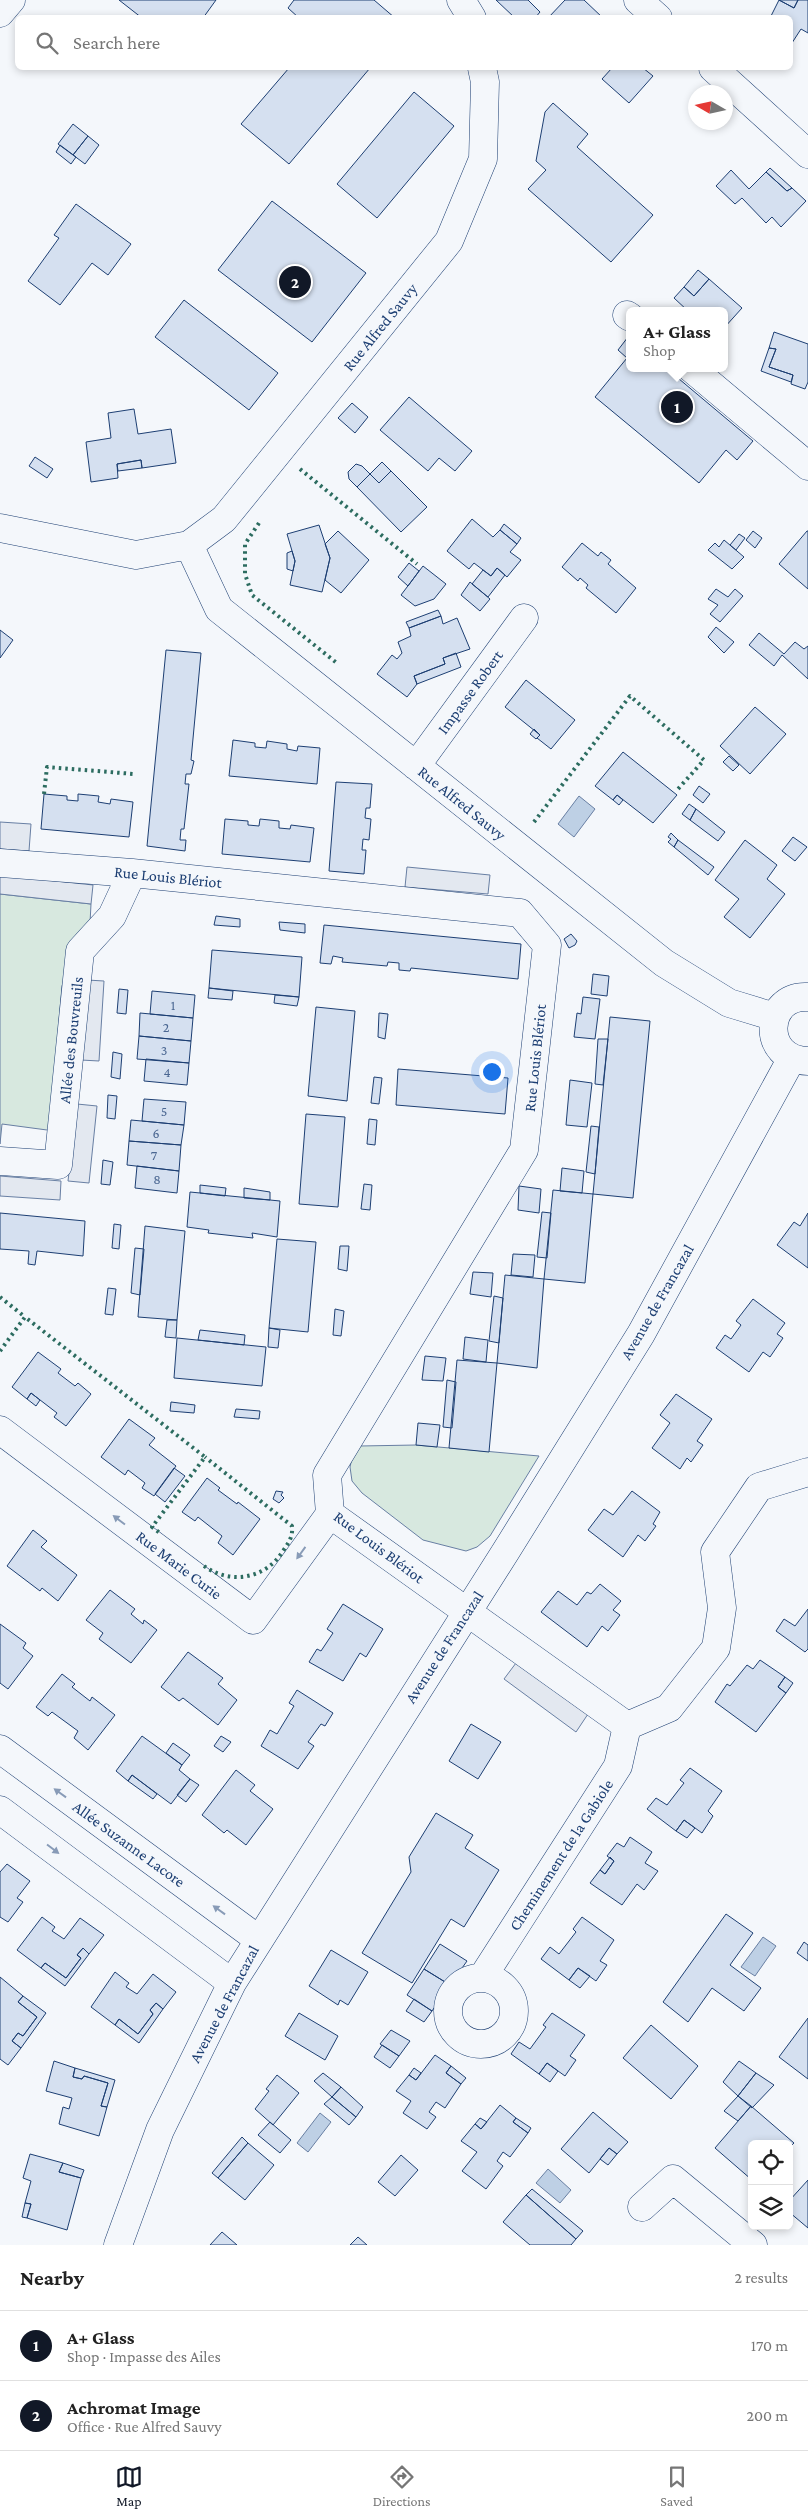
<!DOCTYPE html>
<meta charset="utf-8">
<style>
:root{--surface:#fff;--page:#f6f6f6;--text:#222;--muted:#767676;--line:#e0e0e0;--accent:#111827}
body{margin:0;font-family:"Crimson Pro",serif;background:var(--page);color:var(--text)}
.controls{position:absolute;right:15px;bottom:15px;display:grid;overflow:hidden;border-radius:8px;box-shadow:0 2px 8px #0003}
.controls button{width:45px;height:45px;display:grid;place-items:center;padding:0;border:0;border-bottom:1px solid var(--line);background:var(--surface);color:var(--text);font:25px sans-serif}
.compass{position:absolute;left:688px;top:85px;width:45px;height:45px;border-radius:50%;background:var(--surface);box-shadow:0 2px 8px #0003;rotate:279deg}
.you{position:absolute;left:491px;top:1071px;width:18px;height:18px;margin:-12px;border:4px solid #fff;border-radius:50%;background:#1a73e8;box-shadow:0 0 0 8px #1a73e833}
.badge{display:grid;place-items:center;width:32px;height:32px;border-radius:50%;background:var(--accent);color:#fff;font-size:16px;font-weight:700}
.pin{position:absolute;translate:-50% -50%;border:2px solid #fff;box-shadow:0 1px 5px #0006}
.popup{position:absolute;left:626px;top:307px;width:102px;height:65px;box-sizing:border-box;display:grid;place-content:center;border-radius:8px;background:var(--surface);filter:drop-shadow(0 1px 4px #0005);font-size:16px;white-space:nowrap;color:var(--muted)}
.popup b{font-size:19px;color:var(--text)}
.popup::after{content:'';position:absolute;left:50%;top:100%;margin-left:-10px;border:10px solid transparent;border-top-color:var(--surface)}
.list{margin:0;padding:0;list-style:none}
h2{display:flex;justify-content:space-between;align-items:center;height:65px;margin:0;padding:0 20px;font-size:21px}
h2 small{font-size:16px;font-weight:400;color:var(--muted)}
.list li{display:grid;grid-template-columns:32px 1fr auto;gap:15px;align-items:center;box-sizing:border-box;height:70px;padding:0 20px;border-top:1px solid var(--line)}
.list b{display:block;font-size:19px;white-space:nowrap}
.list p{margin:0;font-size:16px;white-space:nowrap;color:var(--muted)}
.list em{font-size:16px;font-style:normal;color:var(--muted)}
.icon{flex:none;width:28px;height:28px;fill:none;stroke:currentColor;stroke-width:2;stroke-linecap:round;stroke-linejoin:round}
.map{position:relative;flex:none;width:808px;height:2245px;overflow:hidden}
.search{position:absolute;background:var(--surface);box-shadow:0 2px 8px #0003;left:15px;right:15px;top:15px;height:55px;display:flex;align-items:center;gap:12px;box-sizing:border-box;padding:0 18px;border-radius:8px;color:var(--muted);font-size:19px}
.sheet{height:205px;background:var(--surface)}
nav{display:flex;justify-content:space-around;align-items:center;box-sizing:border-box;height:70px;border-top:1px solid var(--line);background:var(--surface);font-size:14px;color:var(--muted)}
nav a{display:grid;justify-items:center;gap:2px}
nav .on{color:var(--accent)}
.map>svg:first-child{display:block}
</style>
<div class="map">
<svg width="808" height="2245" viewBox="0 0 808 2245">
<rect width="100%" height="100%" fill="#f4f7fb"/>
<path fill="#d7e8df" stroke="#687fa3" d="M0,894L91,904L90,923L68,966L62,986L50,1128L47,1130L2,1124L0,1144Z
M416,1445L539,1456L490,1536L477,1547L466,1551L423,1540L362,1493L352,1481L350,1467L352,1458L360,1446Z"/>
<path fill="#e3e8f0" stroke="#687fa3" d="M0,822L31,824L29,851L0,849Z
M407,867L490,875L488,894L405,887Z
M0,875L93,885L91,904L0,894Z
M87,980L104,981L99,1061L81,1060Z
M77,1104L97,1106L89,1183L68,1181Z
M0,1176L61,1181L60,1200L0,1196Z
M516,1663L588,1714L576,1732L504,1679Z"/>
<path fill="#bed0e5" stroke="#687fa3" d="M579,796L595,809L574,837L558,824Z
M763,1937L776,1946L755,1976L741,1967Z
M320,2113L331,2122L308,2152L297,2143Z
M548,2169L571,2190L560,2203L536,2183Z"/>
<path fill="#d5e0f0" stroke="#1d3f73" d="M119,0H216L203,18H142Z
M294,0H374L395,18H299L288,8Z
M496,0H528L540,12L535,18H515Z
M565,0H584L603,18H548Z
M779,0H798L794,8Z
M779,0L794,8L798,0H808V33L801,29L790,46V18H770Z
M289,68H370L289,164L241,124Z
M612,68H643L653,76L629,103L602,79Z
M414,92L454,126L377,218L337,184Z
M553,103L588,134L577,147L653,215L611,262L528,189L546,170L536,161L545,112Z
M73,124L88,136L73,155L58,144Z
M88,136L99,145L85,164L73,155Z
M60,145L76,157L71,164L56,152Z
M770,168L792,188L787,191L766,172Z
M731,170L749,189L766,172L787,191L792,188L806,201L781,227L772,217L766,223L742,198L735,204L716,186Z
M272,201L366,273L312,342L218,270Z
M76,204L131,244L108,275L92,263L60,305L28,281L59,238L54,235Z
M698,270L709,279L694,296L684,287Z
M709,279L742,308L724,328V311H688L674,298L684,287L694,296Z
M184,300L278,373L249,410L155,337Z
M774,332L808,344V382L805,389L791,384L793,375L769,367L776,349L769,348Z
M628,337L630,368H666L753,441L737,460L726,450L699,483L595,397L627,358L618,350Z
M769,348L776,349L769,367L793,375L791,382L761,371Z
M409,397L472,451L455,471L439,458L428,471L380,430Z
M352,403L368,417L355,433L338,418Z
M134,409L138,434L171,429L176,463L142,468L141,460L117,464L118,478L91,482L86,442L111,438L108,413Z
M35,457L53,469L47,478L29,466Z
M141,460L142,468L118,471L117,464Z
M382,462L391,471L379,483L370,474Z
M356,464L362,466L370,474L357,487L349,479L348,472Z
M391,471L427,507L401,532L357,487L370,474L379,483Z
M472,519L493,537L500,530L517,544L510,552L521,560L507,577L497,568L491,576L474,563L469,569L447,551Z
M504,524L521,538L517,544L500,530Z
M319,525L330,558L322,592L290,585L295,561L287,534Z
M338,531L369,560L341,593L325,580L330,558L325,544Z
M753,531L762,538L755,548L746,540Z
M807,531H808V589L779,564Z
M739,534L745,538L736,550L730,545Z
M724,540L744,557L732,569L708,550L715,543L719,547Z
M582,543L598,556L601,552L611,560L608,564L636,588L616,613L586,588L588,585L580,578L578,581L562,567Z
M292,551L295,561L293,571L287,569V553Z
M409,563L419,571L408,586L398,577Z
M423,566L446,584L434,599L415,606L401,595Z
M497,568L505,575L488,597L472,584L483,570L491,576Z
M470,582L490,599L480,611L461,595Z
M716,589L728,597L735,589L743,596L720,622L710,614L718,605L708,599Z
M438,610L441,616L409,628L406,622Z
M441,616L443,624L457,618L470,649L443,658L445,664L414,676L417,684L407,697L377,674L392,655L397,659L402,653L398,642L411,636L409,628Z
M716,627L734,642L724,653L708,637Z
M0,630L13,640L0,658Z
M759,633L784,654L795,642L804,649L808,646V679L782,655L774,666L749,645Z
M166,650L201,653L191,760L194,761L191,774H186L185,784H189L184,829H181L180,840H186L185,851L147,846Z
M456,653L461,667L417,684L414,676L445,664L443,658Z
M526,680L575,720L551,749L537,738L540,735L505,707Z
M755,707L786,734L750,774L720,746Z
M534,729L540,735L536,739L530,734Z
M233,740L255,743V747L266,748L267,741L287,744V749L297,751L298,746L320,748L317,784L229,776Z
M623,752L677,795L653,823L617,795L613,800L595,786Z
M729,756L739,765L733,771L723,762Z
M336,782L372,784L370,808H366L365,818L371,819L369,840L363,839L362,850H366L364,874L329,871Z
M699,786L710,794L703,803L693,795Z
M44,794L67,796V800L78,801V794L99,796L98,802L110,804L111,799L133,802L129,837L41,829Z
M617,795L623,800L619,805L613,800Z
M689,804L696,809L690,820L682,814Z
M696,809L725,832L718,841L690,820Z
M225,819L248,821V825L259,826L260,819L279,821V828L290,829L291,825L314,828L310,862L222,854Z
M671,833L678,840L674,847L668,842L671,839L668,837Z
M793,837L807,847L795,861L782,851Z
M678,840L714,867L708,875L674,847Z
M745,840L777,865L767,879L785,894L750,938L724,917L739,899L715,880Z
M216,916L240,919V927L214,925Z
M279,922L305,924V933L280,930Z
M324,925L521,944L518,979L411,968L410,971L399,970V963L388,962L387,966L342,962L343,958L333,956L331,964L320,963Z
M571,934L577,941L575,945L569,948L564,939Z
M212,950L302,957L299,997L209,988Z
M593,974L609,976L607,996L591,994Z
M209,988L233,991L232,1000L208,998Z
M119,989L128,990L126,1014L117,1013Z
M152,991L195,995L193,1018L150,1014Z
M275,995L299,997L297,1006L274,1003Z
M583,997L600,999L595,1039L574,1037L577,1013L581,1014Z
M316,1007L355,1011L347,1101L308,1096Z
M140,1013L193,1018L191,1041L139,1036Z
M379,1013L388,1014L385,1039L378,1037Z
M610,1017L650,1021L633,1198L593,1194Z
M139,1036L191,1041L189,1063L137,1059Z
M598,1039H608L603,1085L595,1084Z
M113,1052L122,1054L120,1079L111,1077Z
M146,1059L189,1063L187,1085L144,1081Z
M398,1069L508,1078L505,1114L396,1105Z
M374,1077L382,1078L379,1104L371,1103Z
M570,1080L592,1083L587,1127L566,1125Z
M108,1095L117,1096L115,1119L107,1118Z
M144,1099L186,1102L184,1125L142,1121Z
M306,1114L345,1117L338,1207L299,1204Z
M369,1119L377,1120L375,1145L367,1144Z
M131,1120L184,1125L181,1145L129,1141Z
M591,1126L599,1127L595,1174L586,1172Z
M129,1141L181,1145L179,1171L127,1165Z
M103,1160L113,1162L110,1185L101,1184Z
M137,1166L179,1171L177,1193L135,1188Z
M562,1168L584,1171L582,1193L560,1191Z
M364,1184L372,1185L370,1210L361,1209Z
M200,1185L226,1188L225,1196L200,1193Z
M519,1186L541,1189L539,1213L518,1210Z
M244,1188L270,1192V1200L244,1198Z
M553,1190L593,1194L585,1283L544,1279Z
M190,1192L280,1201L277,1237L252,1233L253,1238L208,1233L209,1230L187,1227Z
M542,1212L551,1213L547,1258L537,1257Z
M0,1213L85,1221L83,1256L37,1251L35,1265L28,1264L29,1251L0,1249Z
M808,1213V1268L777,1245L794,1222L800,1226Z
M114,1224L121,1225L119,1249L112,1248Z
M145,1226L185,1231L177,1320L138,1317Z
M277,1239L316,1242L308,1332L269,1328Z
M340,1246H349L347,1271L338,1269Z
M135,1248L144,1249L140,1295L131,1293Z
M513,1254L535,1255L533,1277L511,1275Z
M473,1272L493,1273L491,1297L470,1294Z
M505,1275L544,1279L537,1368L497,1363Z
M108,1288L116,1289L113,1315L105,1314Z
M494,1296L503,1298L499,1343L489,1341Z
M753,1299L785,1323L777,1334L783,1338L770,1357L763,1352L749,1372L716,1348L725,1335L731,1339L741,1325L736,1321Z
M335,1309L344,1311L341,1336L333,1335Z
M167,1320H177L176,1338L165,1337Z
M269,1328L280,1330L278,1348L268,1347Z
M200,1330L245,1335L244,1345L198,1340Z
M465,1337L488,1340L486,1362L463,1359Z
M177,1338L266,1347L262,1386L174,1378Z
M38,1352L61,1369L58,1373L75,1386L78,1383L91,1394L66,1426L54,1417L57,1413L31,1393L27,1399L12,1387Z
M425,1356L446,1358L443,1381L422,1380Z
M457,1360L497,1363L489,1452L449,1448Z
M447,1380L456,1382L452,1428L443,1427Z
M31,1393L40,1400L36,1406L27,1399Z
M676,1394L712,1419L697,1441L703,1445L691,1462L687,1458L680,1469L652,1448L670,1423L660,1415Z
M171,1402L195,1405L194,1413L170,1411Z
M236,1409L260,1411L259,1419L234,1417Z
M129,1419L155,1438L149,1445L176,1466L154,1496L142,1488L145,1483L128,1470L125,1475L101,1457Z
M418,1423L440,1425L437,1447L416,1445Z
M174,1468L185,1476L165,1502L155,1494Z
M207,1478L220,1488L218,1490L237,1504L238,1502L260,1519L233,1555L218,1543L222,1536L198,1517L195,1521L182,1512Z
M276,1491L283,1492L281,1495L284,1498L279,1503L273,1499Z
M632,1491L660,1512L653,1524L656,1526L645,1541L638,1535L623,1557L588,1530L604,1509L613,1515Z
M33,1530L47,1541L41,1547L77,1575L58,1601L42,1588L40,1591L7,1566Z
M600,1584L621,1601L613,1610L620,1615L608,1631L602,1626L587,1647L541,1612L558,1591L577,1605L587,1592L591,1594Z
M110,1590L135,1609L131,1614L143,1624L144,1620L157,1630L131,1663L99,1639L103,1633L86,1620Z
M343,1604L383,1629L366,1657L360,1653L343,1681L309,1662L317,1649L321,1651L333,1633L327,1629Z
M808,1609V1649L805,1652L776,1631L784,1619L795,1626Z
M0,1624L26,1643L23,1648L33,1656L8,1689L0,1683Z
M188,1652L223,1678L218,1684L237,1700L218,1725L183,1698L179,1701L161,1687Z
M760,1660L785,1677L778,1687L786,1693L756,1732L715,1702L727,1684L730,1686L747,1665L753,1669Z
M62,1674L75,1684L72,1687L90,1701L92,1697L115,1715L88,1750L74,1738L78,1731L52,1712L48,1716L36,1707Z
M785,1677L793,1683L786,1693L778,1687Z
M297,1690L333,1713L325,1726L321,1724L308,1742L314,1746L298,1769L261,1746L270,1730L277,1734L294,1706L289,1703Z
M471,1724L501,1742L478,1779L449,1761Z
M142,1736L182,1765L179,1770L190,1779L171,1804L132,1775L128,1781L116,1771Z
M221,1736L231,1742L223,1752L214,1746Z
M173,1743L190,1755L182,1765L166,1753Z
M690,1768L722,1791L708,1811L713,1816L702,1833L684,1820L676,1831L647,1809L656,1798L667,1805L684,1783L680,1780Z
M236,1770L255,1785L250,1791L273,1809L246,1845L227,1830L224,1833L202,1815Z
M132,1775L157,1794L153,1799L128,1781Z
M190,1779L199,1785L186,1802L177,1795Z
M436,1813L473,1835L465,1848L499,1870L464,1927L451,1919L412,1983L362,1953L411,1872L409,1857Z
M684,1820L695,1828L687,1838L676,1831Z
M630,1837L652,1852L645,1863L658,1871L644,1890L637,1884L622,1905L590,1883L600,1870L605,1874L614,1861L607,1856L617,1843L624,1847Z
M610,1857L614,1861L605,1874L600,1870Z
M7,1864L30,1881L17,1898L23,1902L8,1922L0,1917V1872Z
M726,1914L753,1933L730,1965L761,1988L744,2011L712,1988L688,2022L663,2002Z
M42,1917L55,1927L52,1931L64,1939L80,1918L104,1935L89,1954L83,1948L77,1955L81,1958L66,1978L45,1963L41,1968L17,1950Z
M582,1917L614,1940L600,1961L607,1965L596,1981L578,1968L569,1980L541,1959L550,1947L559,1954L576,1932L573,1929Z
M804,1942L808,1945V1961L797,1953Z
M440,1944L467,1961L450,1985L424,1969Z
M83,1948L89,1954L65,1986L41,1968L45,1963L66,1978L81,1958L77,1955Z
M331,1950L368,1972L348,2005L340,2000L338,2005L309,1986Z
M578,1968L590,1976L580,1988L569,1980Z
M424,1969L450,1985L432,2011L407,1995Z
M115,1972L129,1983L126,1987L137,1994L153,1974L176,1992L163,2009L156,2003L150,2010L153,2014L138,2034L119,2019L115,2025L91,2007Z
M0,1977L23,1996L18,2002L37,2017L23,2036L18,2033L12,2041L21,2048L8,2065L0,2059Z
M23,1996L46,2013L21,2048L12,2041L18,2033L23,2036L37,2017L18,2002Z
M414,1999L432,2011L424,2022L406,2011Z
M156,2003L163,2009L139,2043L115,2025L119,2019L138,2034L153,2014L150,2010Z
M299,2013L338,2036L325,2060L285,2036Z
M552,2013L585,2035L570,2056L576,2060L565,2076L547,2063L539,2074L511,2054L519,2042L530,2049L546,2027L543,2025Z
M808,2018V2079L779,2057Z
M651,2025L698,2066L671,2099L623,2058Z
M391,2030L410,2041L399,2056L380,2044Z
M382,2045L399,2056L390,2068L374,2057Z
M435,2055L451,2066L446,2073L461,2084L445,2108L436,2102L429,2112L436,2117L427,2129L403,2113L411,2101L396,2091L409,2075L416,2080Z
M54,2061L75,2068L73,2077L82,2079L84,2076L108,2083L101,2106L107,2107L99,2136L59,2124L63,2107L69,2109L72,2098L46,2091Z
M739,2061L756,2073L738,2096L723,2082Z
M547,2063L558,2071L550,2082L539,2074Z
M451,2066L466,2078L461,2084L446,2073Z
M75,2068L115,2080L107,2107L101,2106L108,2083L84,2076L82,2079L73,2077Z
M414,2068L421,2073L416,2080L409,2075Z
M323,2073L341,2087L332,2097L314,2081Z
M756,2073L774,2085L752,2108L738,2096Z
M277,2075L299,2093L273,2125L255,2109L269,2091L266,2089Z
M341,2087L363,2107L356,2117L332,2097Z
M738,2096L751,2106L738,2121L724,2111Z
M332,2097L356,2117L349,2125L324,2104Z
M500,2105L516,2118L513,2122L528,2133L510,2157L503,2152L497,2161L503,2166L486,2189L462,2171L477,2152L461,2141L475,2124L481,2129Z
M751,2106L794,2143L789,2148V2144H752V2180L715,2148Z
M593,2112L628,2142L617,2154L609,2148L589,2173L561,2149Z
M480,2118L487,2122L481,2129L475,2124Z
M516,2118L531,2128L528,2133L513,2122Z
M270,2122L291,2140L280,2153L258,2135Z
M242,2137L248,2143L218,2178L212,2173Z
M248,2143L274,2165L245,2200L218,2178Z
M609,2148L617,2154L608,2165L600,2159Z
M30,2154L63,2163L59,2172L81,2178L67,2230L27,2218L31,2204L25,2203L31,2181L23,2178Z
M401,2155L418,2170L395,2196L378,2182Z
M63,2163L84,2170L81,2178L59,2172Z
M808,2180V2228L789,2212V2201Z
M532,2189L583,2231L576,2239L526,2195Z
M526,2195L576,2239L571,2245H530L503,2222Z
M25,2203L31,2204L27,2218L22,2217Z
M222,2232L237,2245H210Z
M358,2237L367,2245H350Z"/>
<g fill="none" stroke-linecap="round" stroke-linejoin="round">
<g stroke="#1d3f73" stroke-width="29">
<path id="minor" d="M461,0L472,18
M638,0L658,18
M0,13L11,0
M482,68L485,82L483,159L449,241L224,519L189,545L219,609L664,963L729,1003L775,1017
M713,68L808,154
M627,315L630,317
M691,368L808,466
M0,528L136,555L189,545
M416,766L524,618
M0,863L132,873L520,913L547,945L524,1150L327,1475L330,1514L627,1726L618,1766L482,1978
M808,997C764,994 760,1060 808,1061
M0,1161L58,1165L80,951L112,916L132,873
M0,1430L253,1620L330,1514
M627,1726L669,1708L716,1648L722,1608L715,1552L759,1487L808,1472
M0,1749L258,1939
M0,1810L232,1983
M448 2011a33 33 0 1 1 66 0a33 33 0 1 1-66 0Z
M642,2207L673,2179L753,2245
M118,2245L160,2130L232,1983L506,1551L641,1334L792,1058"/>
</g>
<use href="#minor" stroke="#f4f7fb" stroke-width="28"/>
<path stroke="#2c6c60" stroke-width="4" stroke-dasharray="2.5 4" stroke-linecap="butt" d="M300,469L417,564
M259,523L245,544V574L252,595L338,664
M44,794L47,767L134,774
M534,822L630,696L704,760L678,789
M0,1297L25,1317
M0,1351L25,1317L205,1457L152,1527L160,1533
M204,1566C230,1585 266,1579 283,1551C289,1542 293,1537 292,1526L205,1457"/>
</g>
<defs><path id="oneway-solid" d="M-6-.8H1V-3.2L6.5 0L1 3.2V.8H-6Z" transform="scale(1.25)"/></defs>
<g fill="#889bb7">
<use href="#oneway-solid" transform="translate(119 1520) rotate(-143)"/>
<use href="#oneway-solid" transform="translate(301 1553) rotate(126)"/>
<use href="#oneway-solid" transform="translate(60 1793) rotate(-144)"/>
<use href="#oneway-solid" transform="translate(53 1849) rotate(37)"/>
<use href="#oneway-solid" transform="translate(219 1910) rotate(-144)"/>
</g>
<g text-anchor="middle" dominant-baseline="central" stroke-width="4" stroke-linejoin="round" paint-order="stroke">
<g font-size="14" fill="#4b6792">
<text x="173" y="1005">1</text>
<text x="166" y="1027">2</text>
<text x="164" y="1050">3</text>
<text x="167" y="1072">4</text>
<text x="164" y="1111">5</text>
<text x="156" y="1133">6</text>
<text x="154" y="1155">7</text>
<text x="157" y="1179">8</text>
</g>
<g font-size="16" fill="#1d3f73" stroke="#f4f7fb">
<text transform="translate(380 327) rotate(-51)">Rue Alfred Sauvy</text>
<text transform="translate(470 692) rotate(-54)">Impasse Robert</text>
<text transform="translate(462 803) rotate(39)">Rue Alfred Sauvy</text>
<text transform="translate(168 877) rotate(6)">Rue Louis Blériot</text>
<text transform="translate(71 1040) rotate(-84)">Allée des Bouvreuils</text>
<text transform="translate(535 1058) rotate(-84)">Rue Louis Blériot</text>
<text transform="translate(657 1302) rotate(-60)">Avenue de Francazal</text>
<text transform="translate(379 1547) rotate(37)">Rue Louis Blériot</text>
<text transform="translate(179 1565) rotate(37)">Rue Marie Curie</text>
<text transform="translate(444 1647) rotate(-57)">Avenue de Francazal</text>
<text transform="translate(129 1844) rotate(36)">Allée Suzanne Lacore</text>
<text transform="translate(561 1855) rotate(-57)">Cheminement de la Gabiole</text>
<text transform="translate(224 2004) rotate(-62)">Avenue de Francazal</text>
</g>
</g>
</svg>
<div class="controls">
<button><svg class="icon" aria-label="locate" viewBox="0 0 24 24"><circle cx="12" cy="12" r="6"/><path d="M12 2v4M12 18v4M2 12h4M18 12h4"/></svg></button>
<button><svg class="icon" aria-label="layers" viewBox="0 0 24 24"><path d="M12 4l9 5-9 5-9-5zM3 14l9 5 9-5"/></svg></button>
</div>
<svg class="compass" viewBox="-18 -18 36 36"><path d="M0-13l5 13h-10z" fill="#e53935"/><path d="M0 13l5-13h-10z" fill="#767676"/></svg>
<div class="you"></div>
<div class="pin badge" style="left:677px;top:407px">1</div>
<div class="popup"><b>A+ Glass</b>Shop</div>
<div class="pin badge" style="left:295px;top:282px">2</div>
<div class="search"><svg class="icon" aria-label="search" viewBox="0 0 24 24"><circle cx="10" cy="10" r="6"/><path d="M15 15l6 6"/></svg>Search here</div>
</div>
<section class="sheet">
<h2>Nearby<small>2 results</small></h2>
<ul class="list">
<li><span class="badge">1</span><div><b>A+ Glass</b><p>Shop · Impasse des Ailes</p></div><em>170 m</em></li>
<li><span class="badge">2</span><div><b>Achromat Image</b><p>Office · Rue Alfred Sauvy</p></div><em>200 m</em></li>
</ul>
</section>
<nav>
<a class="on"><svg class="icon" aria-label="map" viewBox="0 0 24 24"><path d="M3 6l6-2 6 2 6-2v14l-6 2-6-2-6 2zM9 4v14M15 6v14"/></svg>Map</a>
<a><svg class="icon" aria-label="directions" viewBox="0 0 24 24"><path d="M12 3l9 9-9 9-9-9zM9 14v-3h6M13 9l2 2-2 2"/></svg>Directions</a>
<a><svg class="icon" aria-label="saved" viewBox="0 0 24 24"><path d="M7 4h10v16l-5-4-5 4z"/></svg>Saved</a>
</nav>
